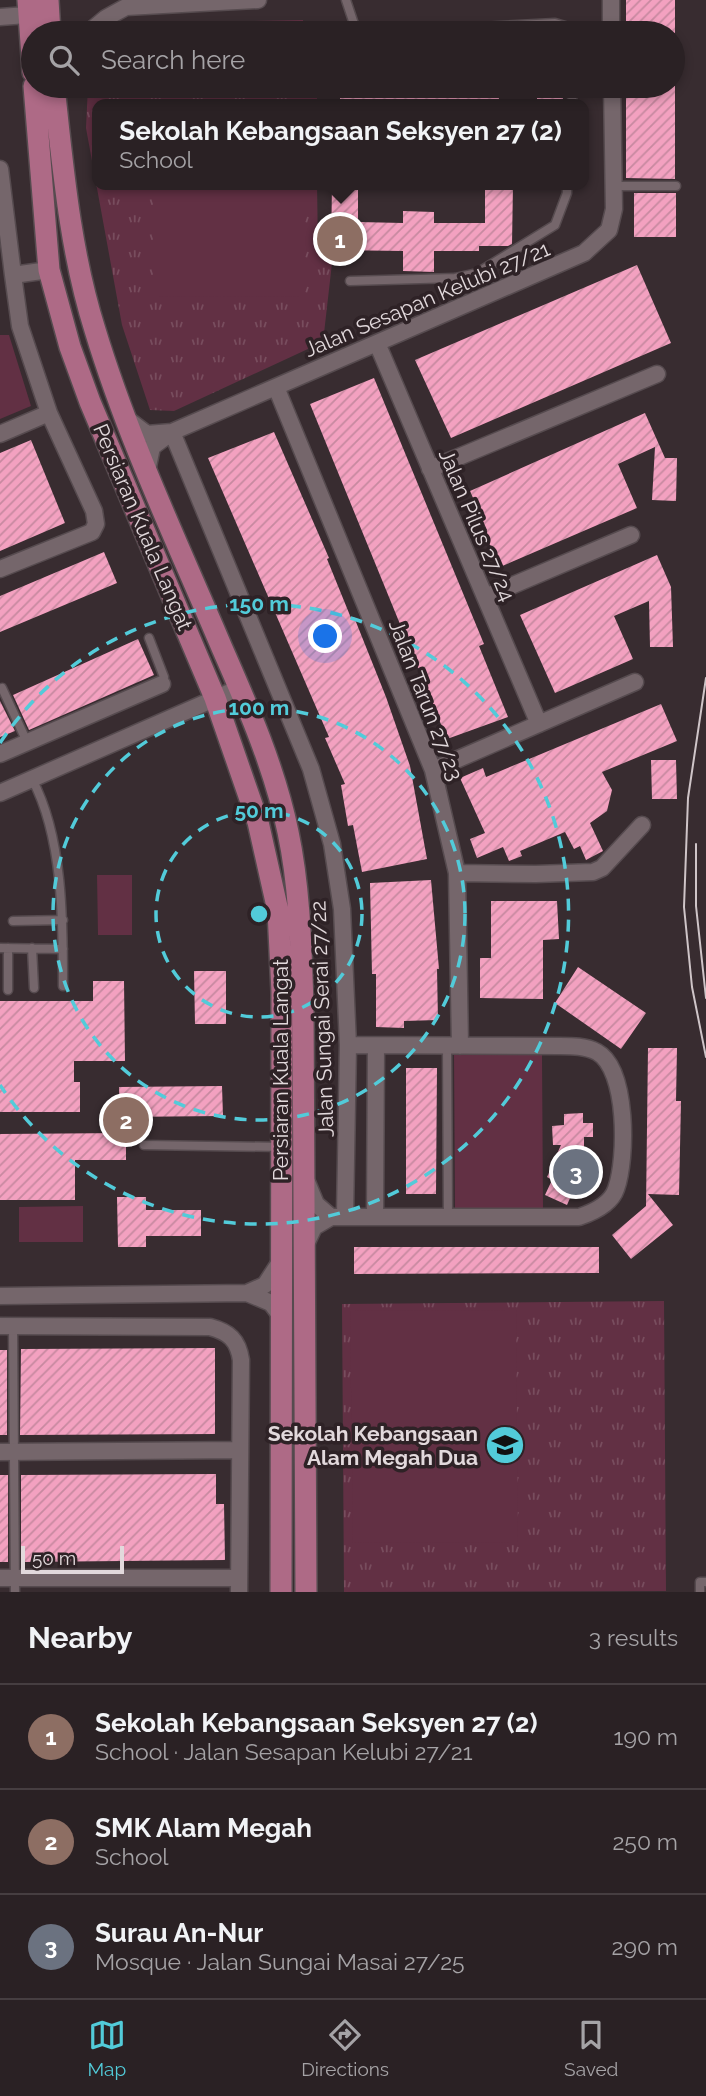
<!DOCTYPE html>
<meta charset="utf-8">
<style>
:root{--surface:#2a2124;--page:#362e31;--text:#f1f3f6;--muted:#a5a3a6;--line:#463e41;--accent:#52cbd9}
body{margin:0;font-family:Raleway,sans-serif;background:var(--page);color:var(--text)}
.scale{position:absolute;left:21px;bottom:18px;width:103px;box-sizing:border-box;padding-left:7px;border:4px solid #e2d9dc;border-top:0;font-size:19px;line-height:24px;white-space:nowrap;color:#e2d9dc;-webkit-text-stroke:5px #2e2226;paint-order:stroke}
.you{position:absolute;left:326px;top:637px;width:24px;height:24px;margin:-18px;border:5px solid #fff;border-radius:50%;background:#1a73e8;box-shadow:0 0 0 10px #1a73e833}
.badge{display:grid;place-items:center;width:46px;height:46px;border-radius:50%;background:var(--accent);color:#fff;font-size:23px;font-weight:700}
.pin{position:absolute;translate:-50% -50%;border:4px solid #fff;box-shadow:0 2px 7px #0006}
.popup{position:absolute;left:92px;top:99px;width:497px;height:91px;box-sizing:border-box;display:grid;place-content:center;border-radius:14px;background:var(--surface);filter:drop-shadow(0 2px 5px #0005);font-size:23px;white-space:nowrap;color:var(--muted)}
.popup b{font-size:26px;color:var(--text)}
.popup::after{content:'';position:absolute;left:50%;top:100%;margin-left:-14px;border:14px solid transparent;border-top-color:var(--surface)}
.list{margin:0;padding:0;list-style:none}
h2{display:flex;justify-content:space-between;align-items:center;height:91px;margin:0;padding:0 28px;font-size:30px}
h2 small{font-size:23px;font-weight:400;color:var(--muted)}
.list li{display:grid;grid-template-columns:46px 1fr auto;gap:21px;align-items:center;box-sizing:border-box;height:105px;padding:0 28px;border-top:2px solid var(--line)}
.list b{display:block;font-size:26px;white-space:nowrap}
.list p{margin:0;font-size:23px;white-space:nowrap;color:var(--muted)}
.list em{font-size:23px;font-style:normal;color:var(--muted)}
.icon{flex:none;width:38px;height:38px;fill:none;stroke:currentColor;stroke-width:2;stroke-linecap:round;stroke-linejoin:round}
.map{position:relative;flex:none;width:706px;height:1592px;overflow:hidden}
.search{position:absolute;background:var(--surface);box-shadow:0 4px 10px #0003;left:21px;right:21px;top:21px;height:77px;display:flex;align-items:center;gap:18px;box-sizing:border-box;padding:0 24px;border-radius:38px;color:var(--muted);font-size:26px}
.sheet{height:406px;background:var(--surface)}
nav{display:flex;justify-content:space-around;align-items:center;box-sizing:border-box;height:98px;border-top:2px solid var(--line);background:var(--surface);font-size:19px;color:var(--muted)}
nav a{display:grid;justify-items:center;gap:4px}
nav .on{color:var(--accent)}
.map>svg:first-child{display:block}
</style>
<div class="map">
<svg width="706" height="1592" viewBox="0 0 706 1592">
<defs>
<pattern id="grass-tufts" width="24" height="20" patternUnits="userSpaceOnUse" patternTransform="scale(1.75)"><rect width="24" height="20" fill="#623044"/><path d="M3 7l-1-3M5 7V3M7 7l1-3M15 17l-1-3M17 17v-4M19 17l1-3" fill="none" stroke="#784d5e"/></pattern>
<pattern id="building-hatch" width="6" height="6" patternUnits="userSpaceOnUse" patternTransform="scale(1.75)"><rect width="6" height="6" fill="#f3a1c0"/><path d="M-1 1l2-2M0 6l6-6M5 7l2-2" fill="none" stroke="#c789a0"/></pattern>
</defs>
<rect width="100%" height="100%" fill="#382c30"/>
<path fill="url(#grass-tufts)" d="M303,20V33H128L143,23Z
M88,86H317V104H97V185H317L318,248L332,263L323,342L174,411L150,410L122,325L86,128Z
M664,1301L666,1591L344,1592L342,1304Z"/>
<path fill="#623044" d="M154,185H304V296L154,297Z
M0,335H9L31,406L0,419Z
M97,875H132V935H98Z
M454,1055H542L543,1208H455Z
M83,1206V1242H19V1207Z
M516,1310L518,1542L353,1543L350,1311Z"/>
<path fill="url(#building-hatch)" d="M626,0H675V33H626Z
M340,86H499V104H340Z
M626,86H675V179L626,178Z
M537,92H563V104H537Z
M332,185H358V222L403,223V211L434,212V223H485V185H513L512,244L508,246H479V251H434V272L403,271V251L331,250Z
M634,193H676V237H634Z
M637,265L671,343L451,438L415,360Z
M374,378L484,644L479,646L508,717L447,739L310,404Z
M645,413L665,458H677L676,501L652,500L655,447L618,464L637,508L500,567L484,532L487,530L470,491Z
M274,432L329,558L327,559L351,618L354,617L386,697L410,766L427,859L362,872L353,825L348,826L341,785L345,784L325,738L329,737L208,458Z
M31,440L65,523L0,551V453Z
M104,552L117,583L0,632V596Z
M657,555L671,587L673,647H650L649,601L614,616L633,659L555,693L520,615Z
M138,639L154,675L29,730L13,695Z
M0,701L15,731L0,737Z
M661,704L677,741L602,772L612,790L607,811L590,823L603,851L586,860L580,846L574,849L565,832L520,851L522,856L509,861L503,847L477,858L470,839L485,833L460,778L483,768L486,777Z
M651,760H676L677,799H652Z
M431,880L439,969H437L438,1020L404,1021V1028L376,1027V974H372L370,883Z
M491,901H557L559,939L543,940V999L480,998V958H491Z
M578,967L646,1013L621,1049L555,1003Z
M194,971H226V1024H195Z
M93,981H124L125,1061H74V1082H80V1112H0V1001H93Z
M648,1048H677L676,1101H681L679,1195L648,1194L673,1225L631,1259L612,1235L646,1206Z
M406,1068H437L436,1194H406Z
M222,1086L223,1116L120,1117L119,1087Z
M583,1113V1123H593V1137H584V1155L556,1156L561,1145H553L552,1126L564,1125V1114Z
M126,1133V1160H75V1200H0V1134Z
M554,1161L581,1173L567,1205L545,1195L552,1180L547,1177Z
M117,1197H146V1210H201V1236H146V1247H118Z
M354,1247H599V1273L354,1274Z
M215,1348V1434L20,1435L21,1349Z
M0,1350H7V1435H0Z
M216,1474V1504H224L225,1560L21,1562V1475Z
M0,1475H8V1562H0Z"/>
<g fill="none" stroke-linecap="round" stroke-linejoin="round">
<g stroke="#564b4f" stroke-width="11">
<path id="lane" d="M346,0L357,33
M368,33L555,23L565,26L573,33
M572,104L573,86
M614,186H676
M350,281L455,278L477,273L555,225L567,193V185
M149,638L164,677L162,684
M2,688L27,742
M32,779C63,837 63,920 63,986
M13,921L63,920
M0,948L63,949
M32,948L34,988
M8,990V948
M447,1046L448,1218
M144,1145L281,1147
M13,1326L15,1592
M700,1592V1582H706"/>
</g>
<g stroke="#564b4f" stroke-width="19">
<path id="street" d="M611,0V33
M0,17L40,14
M88,33L106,18L126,7L258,0
M0,169L13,275L49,270
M377,343L539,724
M276,387L433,770L457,873L460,1046
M126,418L147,434L172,432L584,253L609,230L614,209L612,86
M172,432L311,769L332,844L342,909L348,1045L345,1215
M0,434L49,413
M430,469L657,374
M147,471L152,447L172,432
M0,569L92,532L96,524L94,511L49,413L20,326L13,275
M485,597L631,535
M0,754L162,684
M433,770L635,682
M0,793L239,688
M457,873L536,874L593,872L602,868L642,825
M307,1182L316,1204L331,1217
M375,1217L376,1046
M306,1244L314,1227L331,1217H579C594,1212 611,1204 616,1189C627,1159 628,1069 597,1052C586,1046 572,1046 560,1046L348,1045
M247,1293L265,1285L280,1262
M0,1296L247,1293L271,1303L280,1315
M0,1326L210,1327C229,1332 238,1340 241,1360L239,1592
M0,1452L239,1450
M0,1578H239"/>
</g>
<g stroke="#564b4f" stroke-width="24">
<path id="primary" d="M28,0L33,72
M48,0L50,33
M34,86L49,270L70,347L90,402L215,698L258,822L278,911L282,992L281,1592
M54,86C63,168 70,251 95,330C128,439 178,544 222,648C248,707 275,769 288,832C300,889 301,947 303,1005L306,1592"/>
</g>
<use href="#lane" stroke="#75666b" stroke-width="8"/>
<use href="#street" stroke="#75666b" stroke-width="16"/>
<use href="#primary" stroke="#ae6a86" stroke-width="21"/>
<path stroke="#cfc5c8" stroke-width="2" d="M706,678L688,798L684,907L692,987L706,1057
M696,844V906L706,998"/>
</g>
<g fill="none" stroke="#52cbd9" stroke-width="3.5" stroke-dasharray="12 9">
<circle cx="259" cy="914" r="103"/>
<circle cx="259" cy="914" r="206"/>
<path d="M0 743A310 310 0 1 1 0 1085"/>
</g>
<defs>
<g id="school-disc" transform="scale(2.0125)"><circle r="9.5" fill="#52cbd9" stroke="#2e2226"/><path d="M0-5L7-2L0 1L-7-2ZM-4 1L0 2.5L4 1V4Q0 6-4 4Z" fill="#111"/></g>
</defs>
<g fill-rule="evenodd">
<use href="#school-disc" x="505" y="1445"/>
</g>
<g text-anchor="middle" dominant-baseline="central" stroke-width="7" stroke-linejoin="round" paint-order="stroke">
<g font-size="21" fill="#e2d9dc" stroke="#2e2226">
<text transform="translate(427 299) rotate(-23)">Jalan Sesapan Kelubi 27/21</text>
<text transform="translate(477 525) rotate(67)">Jalan Pilus 27/24</text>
<text transform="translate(143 527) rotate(67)">Persiaran Kuala Langat</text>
<text transform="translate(426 700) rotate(69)">Jalan Tarun 27/23</text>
<text transform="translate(322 1019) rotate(-92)">Jalan Sungai Serai 27/22</text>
<text transform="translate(280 1070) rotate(-90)">Persiaran Kuala Langat</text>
</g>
<g font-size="21" font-weight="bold" fill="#e2d9dc" stroke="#2e2226" text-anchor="end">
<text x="478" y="1433">Sekolah Kebangsaan<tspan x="478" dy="24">Alam Megah Dua</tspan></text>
</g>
</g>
<circle cx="259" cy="914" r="10" fill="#52cbd9" stroke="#2e2226" stroke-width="3.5"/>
<g font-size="21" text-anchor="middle" font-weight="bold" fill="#52cbd9" stroke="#2e2226" stroke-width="7" stroke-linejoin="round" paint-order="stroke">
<text x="259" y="611">150 m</text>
<text x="259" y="715">100 m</text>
<text x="259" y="818">50 m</text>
</g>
</svg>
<div class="scale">50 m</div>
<div class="you"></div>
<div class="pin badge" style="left:340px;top:239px;background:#8d6e63">1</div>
<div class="popup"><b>Sekolah Kebangsaan Seksyen 27 (2)</b>School</div>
<div class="pin badge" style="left:126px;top:1120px;background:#8d6e63">2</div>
<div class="pin badge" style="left:576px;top:1172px;background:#6b7280">3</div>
<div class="search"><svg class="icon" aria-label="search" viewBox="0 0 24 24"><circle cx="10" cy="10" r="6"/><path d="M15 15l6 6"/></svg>Search here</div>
</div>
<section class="sheet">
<h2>Nearby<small>3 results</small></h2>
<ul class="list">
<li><span class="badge" style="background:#8d6e63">1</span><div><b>Sekolah Kebangsaan Seksyen 27 (2)</b><p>School · Jalan Sesapan Kelubi 27/21</p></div><em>190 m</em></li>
<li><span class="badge" style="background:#8d6e63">2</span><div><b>SMK Alam Megah</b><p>School</p></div><em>250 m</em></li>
<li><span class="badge" style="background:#6b7280">3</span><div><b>Surau An-Nur</b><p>Mosque · Jalan Sungai Masai 27/25</p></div><em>290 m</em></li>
</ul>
</section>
<nav>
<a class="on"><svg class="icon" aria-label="map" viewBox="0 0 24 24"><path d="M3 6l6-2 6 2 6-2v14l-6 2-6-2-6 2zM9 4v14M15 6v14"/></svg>Map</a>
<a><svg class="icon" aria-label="directions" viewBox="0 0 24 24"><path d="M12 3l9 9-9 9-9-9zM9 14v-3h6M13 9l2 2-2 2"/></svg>Directions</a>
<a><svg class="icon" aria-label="saved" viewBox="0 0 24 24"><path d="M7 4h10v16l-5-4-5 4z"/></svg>Saved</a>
</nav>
